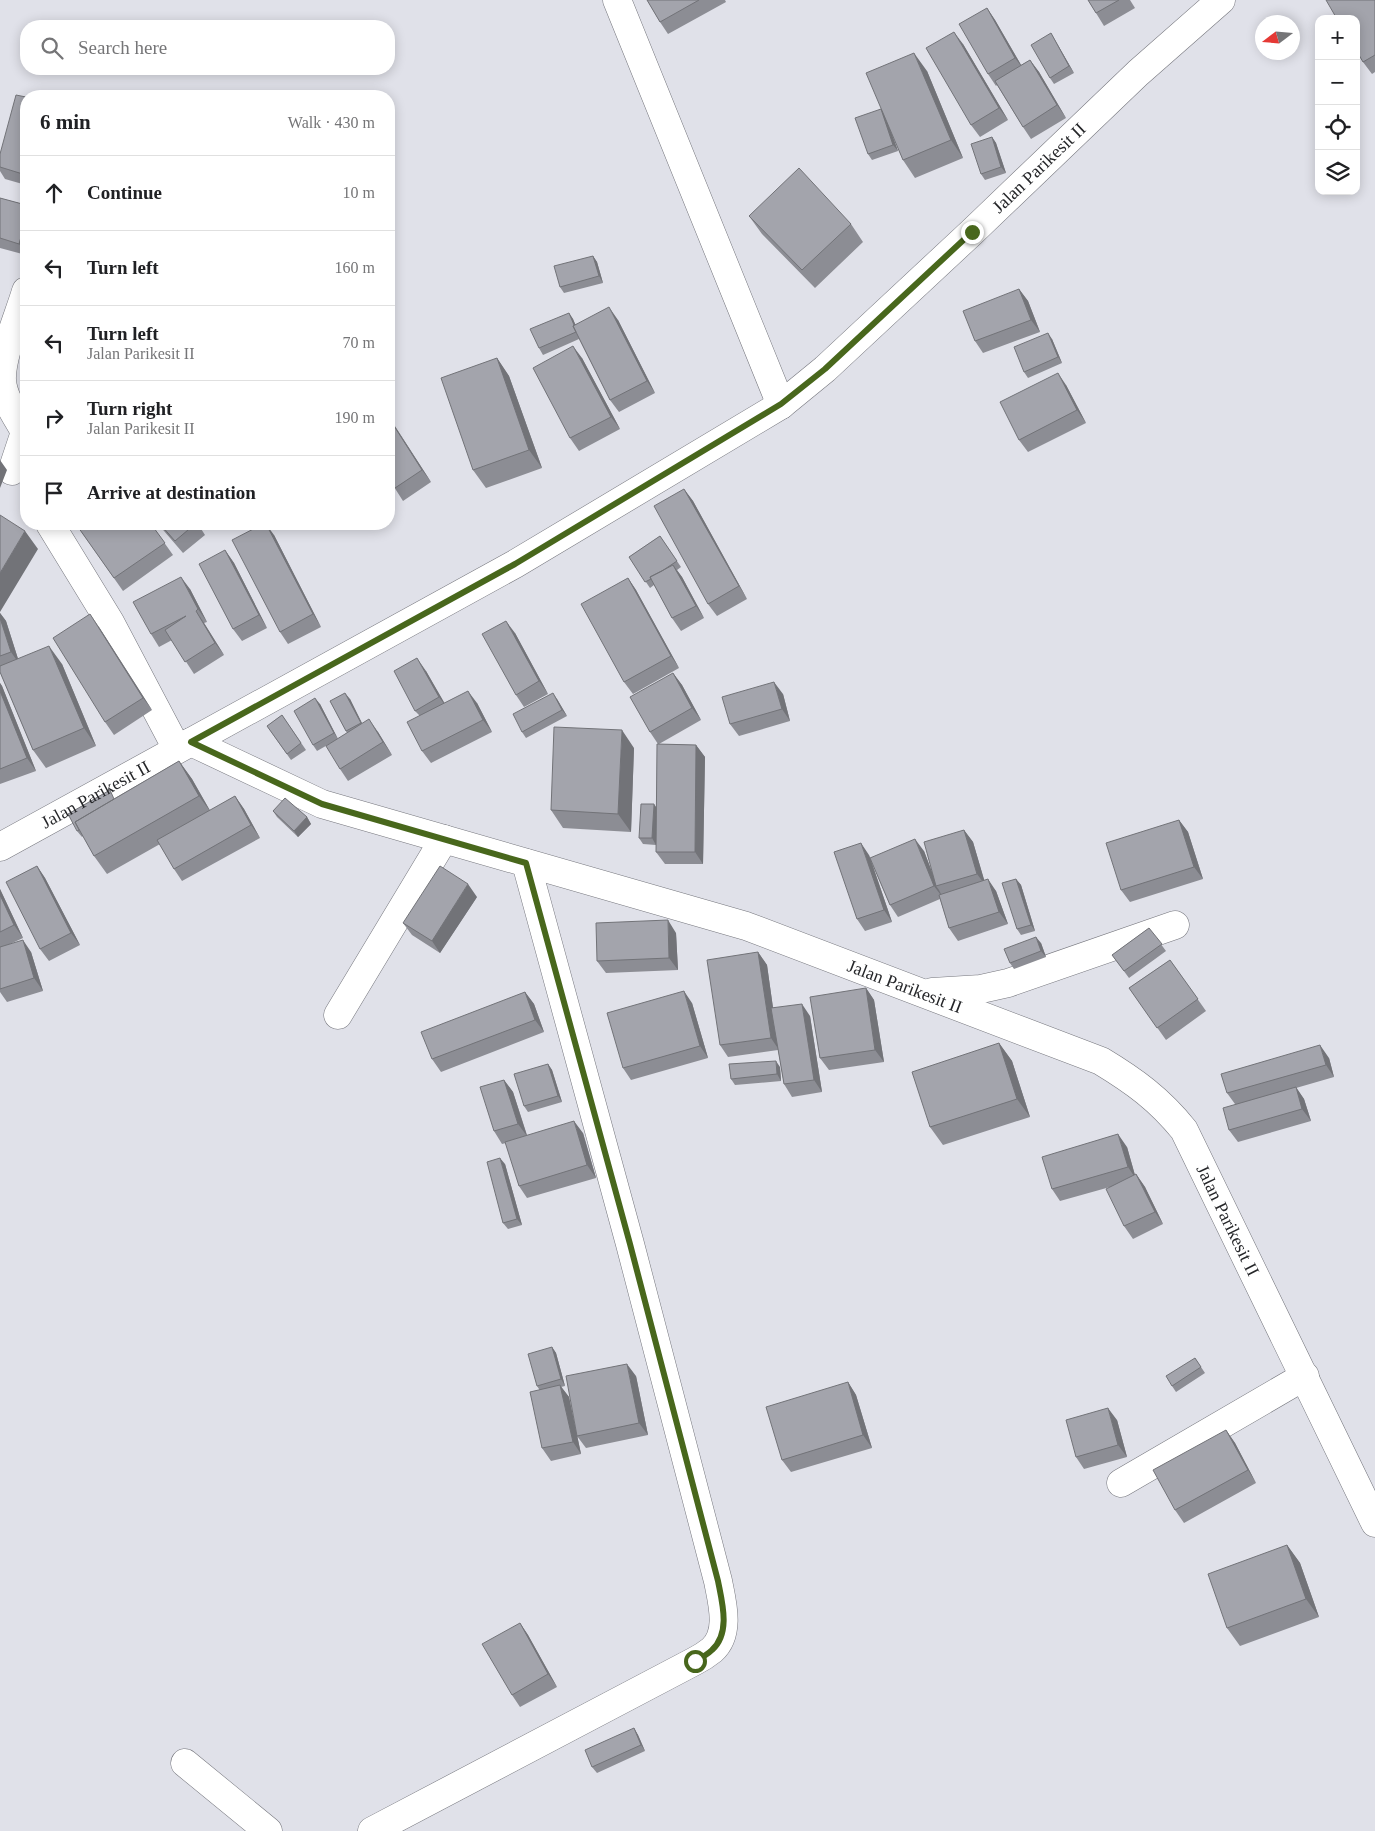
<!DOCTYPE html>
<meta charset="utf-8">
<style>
:root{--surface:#fff;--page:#f2f2f2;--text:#202124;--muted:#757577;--line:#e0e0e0}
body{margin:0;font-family:Georgia,serif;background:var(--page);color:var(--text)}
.controls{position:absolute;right:15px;top:15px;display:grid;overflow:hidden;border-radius:10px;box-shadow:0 2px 12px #0003}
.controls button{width:45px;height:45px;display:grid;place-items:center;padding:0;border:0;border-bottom:1px solid var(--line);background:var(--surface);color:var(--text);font:25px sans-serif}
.compass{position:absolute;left:1255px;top:15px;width:45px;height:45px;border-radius:50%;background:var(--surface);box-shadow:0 2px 12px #0003;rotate:254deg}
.stop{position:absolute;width:15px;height:15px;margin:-11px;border:4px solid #48671c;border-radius:50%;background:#fff}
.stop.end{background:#48671c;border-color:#fff;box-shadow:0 1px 5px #0008}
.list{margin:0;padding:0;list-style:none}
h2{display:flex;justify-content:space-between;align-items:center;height:65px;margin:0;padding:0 20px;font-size:21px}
h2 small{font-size:16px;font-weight:400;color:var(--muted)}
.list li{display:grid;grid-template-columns:32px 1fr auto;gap:15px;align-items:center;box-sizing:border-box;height:75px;padding:0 20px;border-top:1px solid var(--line)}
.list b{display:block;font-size:19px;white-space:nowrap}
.list p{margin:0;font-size:16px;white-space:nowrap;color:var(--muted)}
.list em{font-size:16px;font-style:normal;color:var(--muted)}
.icon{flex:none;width:28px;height:28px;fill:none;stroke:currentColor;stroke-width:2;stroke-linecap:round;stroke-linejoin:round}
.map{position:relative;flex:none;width:1375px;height:1831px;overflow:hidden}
.search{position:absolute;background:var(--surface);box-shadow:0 2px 12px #0003;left:20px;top:20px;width:375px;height:55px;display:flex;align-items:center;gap:12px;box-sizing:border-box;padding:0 18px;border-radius:20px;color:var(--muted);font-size:19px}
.panel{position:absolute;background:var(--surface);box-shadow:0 2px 12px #0003;left:20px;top:90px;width:375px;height:440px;border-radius:20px}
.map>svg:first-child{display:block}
</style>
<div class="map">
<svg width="1375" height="1831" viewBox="0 0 1375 1831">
<rect width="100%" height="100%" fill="#e0e1e9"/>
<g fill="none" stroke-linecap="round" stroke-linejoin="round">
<g stroke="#75767d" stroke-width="29">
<g id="minor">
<path d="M617,0L781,405"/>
<path d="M12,471L25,432C17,417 3,398 2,380C1,356 19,315 26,291"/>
<path d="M50,524L110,622L177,749"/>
<path id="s1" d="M191,742L322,804L746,926L1101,1061C1134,1081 1159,1099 1184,1130L1375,1523"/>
<path id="s2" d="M0,847L515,564L781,405L825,369L972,232L1138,73L1221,0"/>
<path d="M932,992L981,989L1008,983L1175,925"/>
<path d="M338,1015L444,839"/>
<path d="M1121,1483L1305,1376"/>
<path d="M185,1763L268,1831"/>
<path d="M372,1831L695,1661C701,1658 707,1654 712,1650C731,1633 722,1602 718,1581L630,1244L526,863"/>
</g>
</g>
<use href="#minor" stroke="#fff" stroke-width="28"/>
</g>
<path fill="#8c8d94" d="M647,0H725L726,2L668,34L660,22Z
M1088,0H1130L1135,8L1104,26Z
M1375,0V72L1372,74L1363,62Z
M987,8L995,20L1021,65L1030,60L1039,72L1066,118L1031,139L1023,127L997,85L996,86L988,74Z
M1051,33L1055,40L1074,73L1054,84L1050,78Z
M963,44L1008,120L980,137L971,125Z
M927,71L963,158L915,178L903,160L891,131L898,151L872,160L868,154L881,109Z
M26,97V185L5,179L0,171V154Z
M992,137L996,143L1006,173L985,180L981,174Z
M0,198L26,205V255L0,248Z
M749,216L851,224L863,242L815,288L762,234Z
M593,256L597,262L603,283L564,293L560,287Z
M1019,289L1028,301L1040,332L983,353L975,341Z
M569,313L573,319L575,324L618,320L655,393L619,412L610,400L579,339L543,355L539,348Z
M1052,339L1062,363L1028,378L1024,372Z
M497,358L509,376L542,468L486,488L473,470Z
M582,358L620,429L579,451L570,438Z
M1066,385L1086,423L1028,452L1019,440Z
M389,417L431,482L403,501L389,479Z
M684,489L693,501L747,599L717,616L708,604Z
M151,524L173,555L123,591L78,527Z
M158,524H198L205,535L183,553Z
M274,535L321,627L288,644L280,632Z
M660,536L681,567L677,570L682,577L704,618L681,631L672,618L654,585L650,588L629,557Z
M225,550L234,563L267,628L242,641L233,629Z
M628,578L636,590L679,668L633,694L624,682Z
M190,589L207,622L204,623L224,655L194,674L172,640L159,647L151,634Z
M0,613L6,621L18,659L62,664L96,746L46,768L33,750L0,672Z
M99,627L152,710L114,735L105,722Z
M515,633L548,694L524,707L516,695Z
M426,671L444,703H477L492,732L431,763L422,751L419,715L415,711Z
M673,673L682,685L701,720L659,744L696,745L705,757L703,864H665L656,852V845L643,844L639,838L657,808L658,744L650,732Z
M0,683L2,686L36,771L0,784Z
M783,694L790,721L739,736L730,724Z
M350,699L362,724L378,732L392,755L348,781L340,769L331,743L317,751L313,745L320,704L338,739L347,733L330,701Z
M557,699L567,716L526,738L522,732Z
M282,715L306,750L291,760L267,726Z
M634,748L631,832L563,828L551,810Z
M179,761L192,779L210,811L235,796L244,809L260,838L182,881L174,869L160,844L107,874L94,856L83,836L82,837L77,831L115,798Z
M273,811L307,817L311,824L298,837L277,817Z
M1179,820L1188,832L1203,879L1130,902L1121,890Z
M964,830L973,842L984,880L996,891L1008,924L958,941L949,928L940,899L898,917L890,905L871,860L892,922L865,931L857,919L869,855L870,858L924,851L933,875Z
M37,866L45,878L80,945L49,961L40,949Z
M1016,879L1021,885L1035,931L1021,935L1017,929Z
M0,889L23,938L10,944L31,952L43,991L7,1002L0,992Z
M477,897L440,953L412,935L403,923Z
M1149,928L1166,951L1129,978L1112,955Z
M676,933L678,970L606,973L597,961Z
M1041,943L1046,957L1014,969L1010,963Z
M758,952L767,965L773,1008L810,1016L822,1092L792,1097L784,1084L778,1050L728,1057L720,1045Z
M1170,960L1206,1011L1166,1040L1129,988Z
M866,988L874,1000L884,1062L829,1070L820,1058Z
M525,992L534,1004L544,1032L441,1072L432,1059Z
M692,1003L708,1058L631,1080L623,1068Z
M999,1043L1012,1061L1030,1117L943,1145L930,1127Z
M1329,1058L1334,1077L1296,1088L1304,1099L1311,1121L1238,1142L1229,1130L1235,1104L1227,1093Z
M548,1064L552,1070L562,1102L528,1112L524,1106Z
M780,1067L781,1081L735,1085L731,1079Z
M504,1080L513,1092L527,1135L583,1133L596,1178L527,1198L519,1186L506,1143L502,1144L494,1131Z
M1127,1147L1135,1175L1136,1174L1145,1187L1163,1224L1133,1239L1124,1226L1110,1187L1060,1201L1052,1189Z
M505,1164L522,1225L508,1229L503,1223Z
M552,1347L556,1353L565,1386L561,1387L569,1397L581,1454L551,1461L542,1448L539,1389L537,1386Z
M1195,1358L1205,1373L1176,1392L1172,1386Z
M636,1376L648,1435L586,1448L577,1436Z
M848,1382L856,1395L872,1448L791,1472L782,1460Z
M1117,1420L1127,1457L1084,1469L1076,1457Z
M1226,1430L1235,1443L1256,1483L1184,1523L1175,1510Z
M1287,1545L1300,1563L1319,1617L1240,1646L1227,1628Z
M520,1623L528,1635L557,1687L520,1707L512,1695Z
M634,1728L638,1735L645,1751L597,1773L592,1767Z"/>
<path fill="#727378" d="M987,8L995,20L1024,70L1015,58Z
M954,32L963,44L1008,120L999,108Z
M1051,33L1055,40L1074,73L1069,66Z
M914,53L927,71L963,158L951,140Z
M1030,60L1039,72L1066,118L1057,105Z
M881,109L885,116L898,151L893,145Z
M992,137L996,143L1006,173L1001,167Z
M26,219V253L19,244Z
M593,256L597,262L603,283L599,276Z
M1019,289L1028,301L1040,332L1031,320Z
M609,307L618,320L655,393L647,381Z
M569,313L573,319L581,338L577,332Z
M1048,333L1052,339L1062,363L1058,357Z
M573,346L582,358L620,429L611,417Z
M497,358L509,376L542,468L529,450Z
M1058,373L1066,385L1086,423L1077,410Z
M389,417L431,482L422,470Z
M0,460L7,470L0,488Z
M684,489L693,501L747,599L739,586Z
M266,524L274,535L321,627L313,614Z
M25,531L38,549L0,612V573Z
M225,550L234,563L267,628L259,615Z
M673,565L682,577L704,618L696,606Z
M181,577L190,589L207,622L198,609Z
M628,578L636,590L679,668L671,656Z
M196,611L204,623L224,655L215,643Z
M0,613L6,621L20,665L11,652L0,618Z
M90,614L99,627L152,710L143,698Z
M506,621L515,633L548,694L539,681Z
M49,646L62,664L96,746L84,728Z
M417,658L426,671L448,709L439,697Z
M673,673L682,685L701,720L692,708Z
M774,682L783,694L790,721L782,709Z
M0,683L2,686L36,771L27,758L0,691Z
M468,691L477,703L492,732L483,720Z
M345,693L350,699L365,729L361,723Z
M553,693L557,699L567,716L562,710Z
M315,698L320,704L338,739L334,733Z
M369,719L378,732L392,755L383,742Z
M622,730L634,748L631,832L618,814Z
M696,745L705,757L703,864L695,852Z
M179,761L192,779L212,814L199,796Z
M235,796L244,809L260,838L251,825Z
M654,804L659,811L656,845L652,838Z
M307,817L311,824L298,837L294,831Z
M1179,820L1188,832L1203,879L1194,867Z
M964,830L973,842L986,886L977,874Z
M915,839L924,851L937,885L936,886L939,890L943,898L934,886Z
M861,843L869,855L892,922L884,910Z
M37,866L45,878L80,945L71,933Z
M988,879L996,891L1008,924L999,912Z
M1016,879L1021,885L1035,931L1031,925Z
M468,884L477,897L440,953L432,941Z
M0,889L23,938L14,925L0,895Z
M668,920L676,933L678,970L669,958Z
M1036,937L1041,943L1046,957L1041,951Z
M23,940L31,952L43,991L34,978Z
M758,952L767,965L779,1050L771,1038Z
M866,988L874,1000L884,1062L875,1050Z
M684,991L692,1003L708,1058L700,1046Z
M525,992L534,1004L544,1032L535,1020Z
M802,1004L810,1016L822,1092L814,1080Z
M999,1043L1012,1061L1030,1117L1017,1099Z
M1320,1045L1329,1058L1334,1077L1326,1065Z
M776,1061L780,1067L781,1081L777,1074Z
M548,1064L552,1070L562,1102L558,1096Z
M504,1080L513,1092L527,1136L518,1124Z
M1296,1087L1304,1099L1311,1121L1302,1109Z
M574,1121L583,1133L596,1178L587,1165Z
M1118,1134L1127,1147L1136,1179L1128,1167Z
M500,1158L505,1164L522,1225L517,1219Z
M1136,1174L1145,1187L1163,1224L1155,1212Z
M552,1347L556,1353L565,1386L561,1379Z
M627,1364L636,1376L648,1435L639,1423Z
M848,1382L856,1395L872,1448L863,1435Z
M560,1385L569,1397L581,1454L573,1442Z
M1108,1408L1117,1420L1127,1457L1118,1445Z
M1226,1430L1235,1443L1256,1483L1248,1470Z
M1287,1545L1300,1563L1319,1617L1306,1599Z
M520,1623L528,1635L557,1687L548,1674Z
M634,1728L638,1735L645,1751L641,1745Z"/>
<path fill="#a3a4ac" stroke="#727378" d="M647,0H699L660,22Z
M1088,0H1119L1096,13Z
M1326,0H1375V55L1363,62L1356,50V19H1337Z
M987,8L1015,58L988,74L959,24Z
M954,32L999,108L971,125L926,48Z
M1051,33L1069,66L1050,78L1031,45Z
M914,53L951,140L903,160L866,73Z
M1030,60L1057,105L1023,127L995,81Z
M16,95L26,97V175L0,167V154Z
M881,109L893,145L868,154L855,118Z
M992,137L1001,167L981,174L971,144Z
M799,168L851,224L802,270L749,216Z
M0,198L26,205V219L19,244L0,238Z
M593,256L599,276L560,287L554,266Z
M1019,289L1031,320L975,341L963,311Z
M609,307L647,381L610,400L573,326Z
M569,313L574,325L573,326L576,332L539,348L530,329Z
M1048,333L1058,357L1024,372L1014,347Z
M573,346L611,417L570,438L533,368Z
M497,358L529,450L473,470L441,378Z
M1058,373L1077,410L1019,440L1000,402Z
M389,418L422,470L395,488L389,479Z
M684,489L739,586L708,604L654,506Z
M0,515L25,531L0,573Z
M83,524H151L165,543L114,578L78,527Z
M160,524H195L175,541Z
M263,524H266L313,614L280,632L232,540Z
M660,536L677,561L662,571L650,577L651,579L645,582L629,557Z
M225,550L259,615L233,629L199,564Z
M673,565L696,606L672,618L650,577Z
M181,577L198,609L196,611L215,643L185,662L165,630L186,616L151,634L133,602Z
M628,578L671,656L624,682L581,604Z
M90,614L143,698L105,722L53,638Z
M0,618L11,652L0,656Z
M506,621L539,681L516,695L482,634Z
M49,646L84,728L33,750L0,672V666Z
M417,658L439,697L415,711L394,671Z
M673,673L692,708L650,732L630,697Z
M774,682L782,709L730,724L722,697Z
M0,691L27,758L0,769Z
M468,691L483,720L422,751L407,722Z
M345,693L361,723L346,731L330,701Z
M553,693L562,710L522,732L513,714Z
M315,698L334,733L313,745L294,711Z
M282,715L301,743L287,754L267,726Z
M369,719L383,742L340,769L326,746Z
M554,727L622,730L618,814L551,810Z
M657,744L696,745L695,852H656Z
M179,761L199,796L94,856L75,822Z
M110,790L114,799L75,822L79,830L77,831L68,814Z
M235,796L251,825L174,869L157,840Z
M285,798L307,817L294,831L273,811Z
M641,804H654L652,838H639Z
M1179,820L1194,867L1121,890L1106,843Z
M964,830L977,874L936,886L924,842Z
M915,839L934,886L890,905L870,858Z
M861,843L884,910L857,919L834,852Z
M37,866L71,933L40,949L6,882Z
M440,866L468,884L432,941L403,923Z
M988,879L999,912L949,928L939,895Z
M1016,879L1031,925L1017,929L1002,883Z
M0,895L14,925L0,932Z
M668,920L669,958L597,961L596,923Z
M1149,928L1162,944L1124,971L1112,955Z
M1036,937L1041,951L1010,963L1004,949Z
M23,940L34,978L0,989V947Z
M758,952L771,1038L720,1045L707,960Z
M1170,960L1198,999L1157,1028L1129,988Z
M866,988L875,1050L820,1058L810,997Z
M684,991L700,1046L623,1068L607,1013Z
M525,992L535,1020L432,1059L421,1032Z
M802,1004L814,1080L784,1084L771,1008Z
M999,1043L1017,1099L930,1127L912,1072Z
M1320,1045L1326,1065L1227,1093L1221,1074Z
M776,1061L777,1074L731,1079L729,1064Z
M548,1064L558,1096L524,1106L514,1074Z
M504,1080L518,1124L494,1131L480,1087Z
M1296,1087L1302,1109L1229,1130L1223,1108Z
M574,1121L587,1165L519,1186L505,1142Z
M1118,1134L1128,1167L1052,1189L1042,1157Z
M500,1158L517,1219L503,1223L487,1162Z
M1136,1174L1155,1212L1124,1226L1106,1189Z
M552,1347L561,1379L537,1386L528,1354Z
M1195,1358L1201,1367L1172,1386L1166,1376Z
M627,1364L639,1423L577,1436L566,1376Z
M848,1382L863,1435L782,1460L766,1407Z
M560,1385L573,1442L542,1448L530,1392Z
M1108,1408L1118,1445L1076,1457L1066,1420Z
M1226,1430L1248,1470L1175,1510L1153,1470Z
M1287,1545L1306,1599L1227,1628L1208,1574Z
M520,1623L548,1674L512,1695L482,1644Z
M634,1728L641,1745L592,1767L585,1750Z"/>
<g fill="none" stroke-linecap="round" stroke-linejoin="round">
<path stroke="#48671c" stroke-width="6" d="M695,1661C701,1658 708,1654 712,1650C731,1633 722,1602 718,1581L630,1244L526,863L322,804L191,742L515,564L781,404L825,369L972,232"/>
</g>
<g text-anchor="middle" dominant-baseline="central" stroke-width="4.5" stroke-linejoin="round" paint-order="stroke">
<g font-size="18" fill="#252629" stroke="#fff">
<text stroke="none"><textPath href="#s2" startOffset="1248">Jalan Parikesit II</textPath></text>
<text stroke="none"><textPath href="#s2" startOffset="109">Jalan Parikesit II</textPath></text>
<text stroke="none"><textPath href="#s1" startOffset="756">Jalan Parikesit II</textPath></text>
<text stroke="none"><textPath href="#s1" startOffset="1175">Jalan Parikesit II</textPath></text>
</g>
</g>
</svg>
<div class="controls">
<button>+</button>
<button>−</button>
<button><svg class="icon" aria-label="locate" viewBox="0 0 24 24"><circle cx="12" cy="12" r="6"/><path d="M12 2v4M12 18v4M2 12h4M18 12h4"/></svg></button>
<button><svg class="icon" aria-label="layers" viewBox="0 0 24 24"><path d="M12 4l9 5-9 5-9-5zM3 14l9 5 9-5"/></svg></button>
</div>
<svg class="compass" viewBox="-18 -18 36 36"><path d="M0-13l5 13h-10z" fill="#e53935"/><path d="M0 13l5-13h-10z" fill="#757577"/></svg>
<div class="stop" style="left:695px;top:1661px"></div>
<div class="stop end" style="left:972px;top:232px"></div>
<div class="search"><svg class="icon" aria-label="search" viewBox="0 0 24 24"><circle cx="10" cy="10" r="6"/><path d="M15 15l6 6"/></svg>Search here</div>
<section class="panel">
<h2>6 min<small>Walk · 430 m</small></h2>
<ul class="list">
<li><svg class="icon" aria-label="ahead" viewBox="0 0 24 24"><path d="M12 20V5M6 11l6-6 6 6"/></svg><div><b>Continue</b></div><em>10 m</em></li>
<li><svg class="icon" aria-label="left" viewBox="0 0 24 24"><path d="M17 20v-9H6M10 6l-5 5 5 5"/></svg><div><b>Turn left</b></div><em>160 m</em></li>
<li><svg class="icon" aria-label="left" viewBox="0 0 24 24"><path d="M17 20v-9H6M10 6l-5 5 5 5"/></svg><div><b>Turn left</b><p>Jalan Parikesit II</p></div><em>70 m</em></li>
<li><svg class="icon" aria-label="right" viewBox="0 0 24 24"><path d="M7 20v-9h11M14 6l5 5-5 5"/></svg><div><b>Turn right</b><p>Jalan Parikesit II</p></div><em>190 m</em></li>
<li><svg class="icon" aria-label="arrive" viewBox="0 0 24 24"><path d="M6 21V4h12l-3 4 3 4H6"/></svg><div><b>Arrive at destination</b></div></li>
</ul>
</section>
</div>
